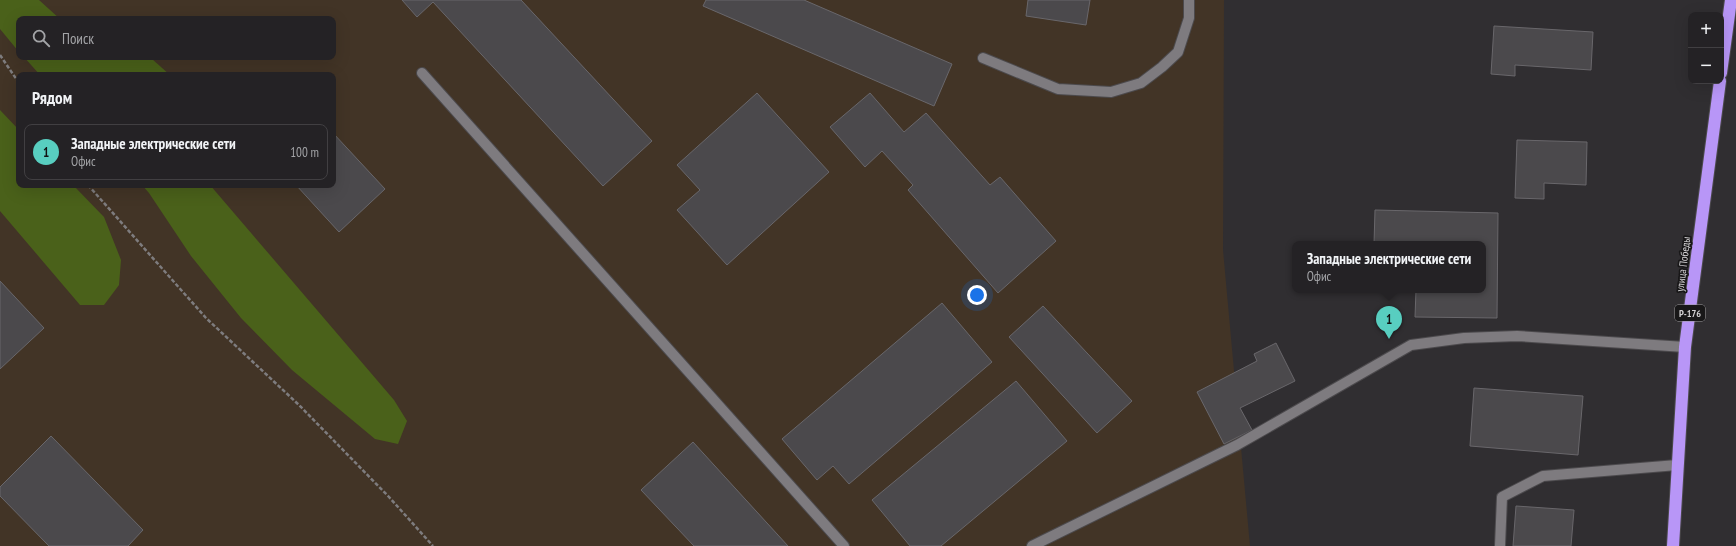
<!DOCTYPE html>
<html lang="ru">
<meta charset="utf-8">
<style>
:root{--surface:#242225;--page:#302f32;--text:#f1f3f6;--muted:#a3a4a7;--line:#413f42;--accent:#58cec0}
body{margin:0;font-family:"PT Sans Narrow",sans-serif;background:var(--page);color:var(--text)}
.controls{position:absolute;right:12px;top:12px;display:grid;overflow:hidden;border-radius:8px;box-shadow:0 4px 16px #0002}
.controls button{width:36px;height:36px;display:grid;place-items:center;padding:0;border:0;border-bottom:1px solid var(--line);background:var(--surface);color:var(--text);font:20px sans-serif}
.you{position:absolute;left:977px;top:295px;width:14px;height:14px;margin:-10px;border:3px solid #fff;border-radius:50%;background:#1a73e8;box-shadow:0 0 0 6px #1a73e833}
.badge{display:grid;place-items:center;width:26px;height:26px;border-radius:50%;background:var(--accent);color:#111;font-size:13px;font-weight:700}
.pin{position:absolute;translate:-50% -33px;filter:drop-shadow(0 1px 2px #0008)}
.pin::after{content:'';position:absolute;top:21px;width:14px;height:12px;background:inherit;clip-path:polygon(0 0,100% 0,50% 100%)}
.popup{position:absolute;left:1292px;top:241px;width:194px;height:52px;box-sizing:border-box;display:grid;place-content:center;border-radius:8px;background:var(--surface);filter:drop-shadow(0 1px 3px #0005);font-size:13px;white-space:nowrap;color:var(--muted)}
.popup b{font-size:15px;color:var(--text)}
.popup::after{content:'';position:absolute;left:50%;top:100%;margin-left:-8px;border:8px solid transparent;border-top-color:var(--surface)}
.list{margin:0;padding:0;list-style:none}
h2{display:flex;justify-content:space-between;align-items:center;height:52px;margin:0;padding:0 16px;font-size:17px}
h2 small{font-size:13px;font-weight:400;color:var(--muted)}
.list li{display:grid;grid-template-columns:26px 1fr auto;gap:12px;align-items:center;box-sizing:border-box;height:56px;margin:0 8px 8px;padding:0 8px;border:1px solid var(--line);border-radius:8px}
.list b{display:block;font-size:15px;white-space:nowrap}
.list p{margin:0;font-size:13px;white-space:nowrap;color:var(--muted)}
.list em{font-size:13px;font-style:normal;color:var(--muted)}
.icon{flex:none;width:22px;height:22px;fill:none;stroke:currentColor;stroke-width:2;stroke-linecap:round;stroke-linejoin:round}
.map{position:relative;flex:none;width:1736px;height:546px;overflow:hidden}
.search{position:absolute;background:var(--surface);box-shadow:0 4px 16px #0002;left:16px;top:16px;width:320px;height:44px;display:flex;align-items:center;gap:10px;box-sizing:border-box;padding:0 14px;border-radius:8px;color:var(--muted);font-size:15px}
.panel{position:absolute;background:var(--surface);box-shadow:0 4px 16px #0002;left:16px;top:72px;width:320px;height:116px;border-radius:8px}
.map>svg:first-child{display:block}
</style>
<div class="map">
<svg width="1736" height="546" viewBox="0 0 1736 546">
<rect width="100%" height="100%" fill="#302e31"/>
<path fill="#423426" fill-rule="evenodd" d="M0,0H1224L1223,250L1250,546H0ZM19,19H333V57H19ZM19,75H333V185H19Z"/>
<path fill="#4a611a" d="M0,0H39L60,19H19V52L0,29Z
M24,57H146L152,59L170,75H40Z
M0,110L19,130V185H73L104,217L121,260L119,285L104,305H80L0,211Z
M142,185H210L394,400L407,421L398,444L375,439L292,370L241,318L191,256L149,193Z"/>
<path fill="#4b494c" stroke="#69676b" d="M402,0H521L652,141L603,186L433,2L417,17Z
M706,0H804L952,64L934,106L703,6Z
M1028,0H1090L1086,25L1026,16Z
M1494,26L1593,32L1591,70L1515,65V76L1491,74Z
M757,93L829,172L727,265L677,210L700,190L677,165Z
M870,93L904,132L926,113L990,185L1000,177L1056,241L998,293L908,190L913,185L882,151L865,167L830,127Z
M333,133L385,189L339,232L296,185H333Z
M1517,140L1587,142L1586,185L1544,183V199L1515,198Z
M1375,210L1498,213L1497,318L1415,317L1416,290H1483V244H1374Z
M0,281L44,328L0,369Z
M942,303L992,362L849,484L833,466L817,480L782,439Z
M1043,306L1132,401L1097,433L1009,337Z
M1276,343L1295,381L1240,408L1252,430L1224,444L1197,392L1257,361L1254,354Z
M1016,381L1067,441L941,546H910L872,500Z
M1474,388L1583,396L1578,455L1470,446Z
M51,436L143,530L128,546H49L0,496V487Z
M693,442L788,546H694L641,490Z
M1516,506L1574,510L1571,546H1513Z"/>
<g fill="none" stroke-linecap="round" stroke-linejoin="round">
<g stroke="#4c4a4d" stroke-width="12">
<path id="lane" d="M983,58L1058,89L1111,92L1141,83L1162,67L1178,52L1189,18V0
M422,73L844,546"/>
</g>
<g stroke="#4c4a4d" stroke-width="12">
<path id="street" d="M1032,546L1237,445L1411,345L1464,338L1517,336L1685,347
M1500,546L1502,497L1543,476L1677,465"/>
</g>
<g stroke="#4c4a4d" stroke-width="14">
<path id="highway" d="M1721,73L1731,0
M1673,546L1685,347L1720,81"/>
</g>
<path stroke="#7e7c7e" stroke-width="2.5" stroke-dasharray="4 2" stroke-linecap="butt" d="M0,55L19,83
M88,185L206,318L299,405L389,497L433,546"/>
<use href="#lane" stroke="#7e7b7f" stroke-width="10"/>
<use href="#street" stroke="#7e7b7f" stroke-width="10"/>
<use href="#highway" stroke="#b896f7" stroke-width="12"/>
</g>
<g text-anchor="middle" dominant-baseline="central" stroke-width="3.5" stroke-linejoin="round" paint-order="stroke">
<rect fill="#181718" stroke="#9b999b" stroke-width="1" x="1675" y="305" width="30" height="16" rx="3"/>
<g font-size="10" font-weight="bold" fill="#d3d1d3">
<text x="1690" y="313">Р-176</text>
</g>
<g font-size="11" fill="#d3d1d3" stroke="#181718">
<text transform="translate(1683 264) rotate(-83)">улица Победы</text>
</g>
</g>
</svg>
<div class="controls">
<button>+</button>
<button>−</button>
</div>
<div class="you"></div>
<div class="pin badge" style="left:1389px;top:339px">1</div>
<div class="popup"><b>Западные электрические сети</b>Офис</div>
<div class="search"><svg class="icon" aria-label="search" viewBox="0 0 24 24"><circle cx="10" cy="10" r="6"/><path d="M15 15l6 6"/></svg>Поиск</div>
<section class="panel">
<h2>Рядом<small></small></h2>
<ul class="list">
<li><span class="badge">1</span><div><b>Западные электрические сети</b><p>Офис</p></div><em>100 m</em></li>
</ul>
</section>
</div>
